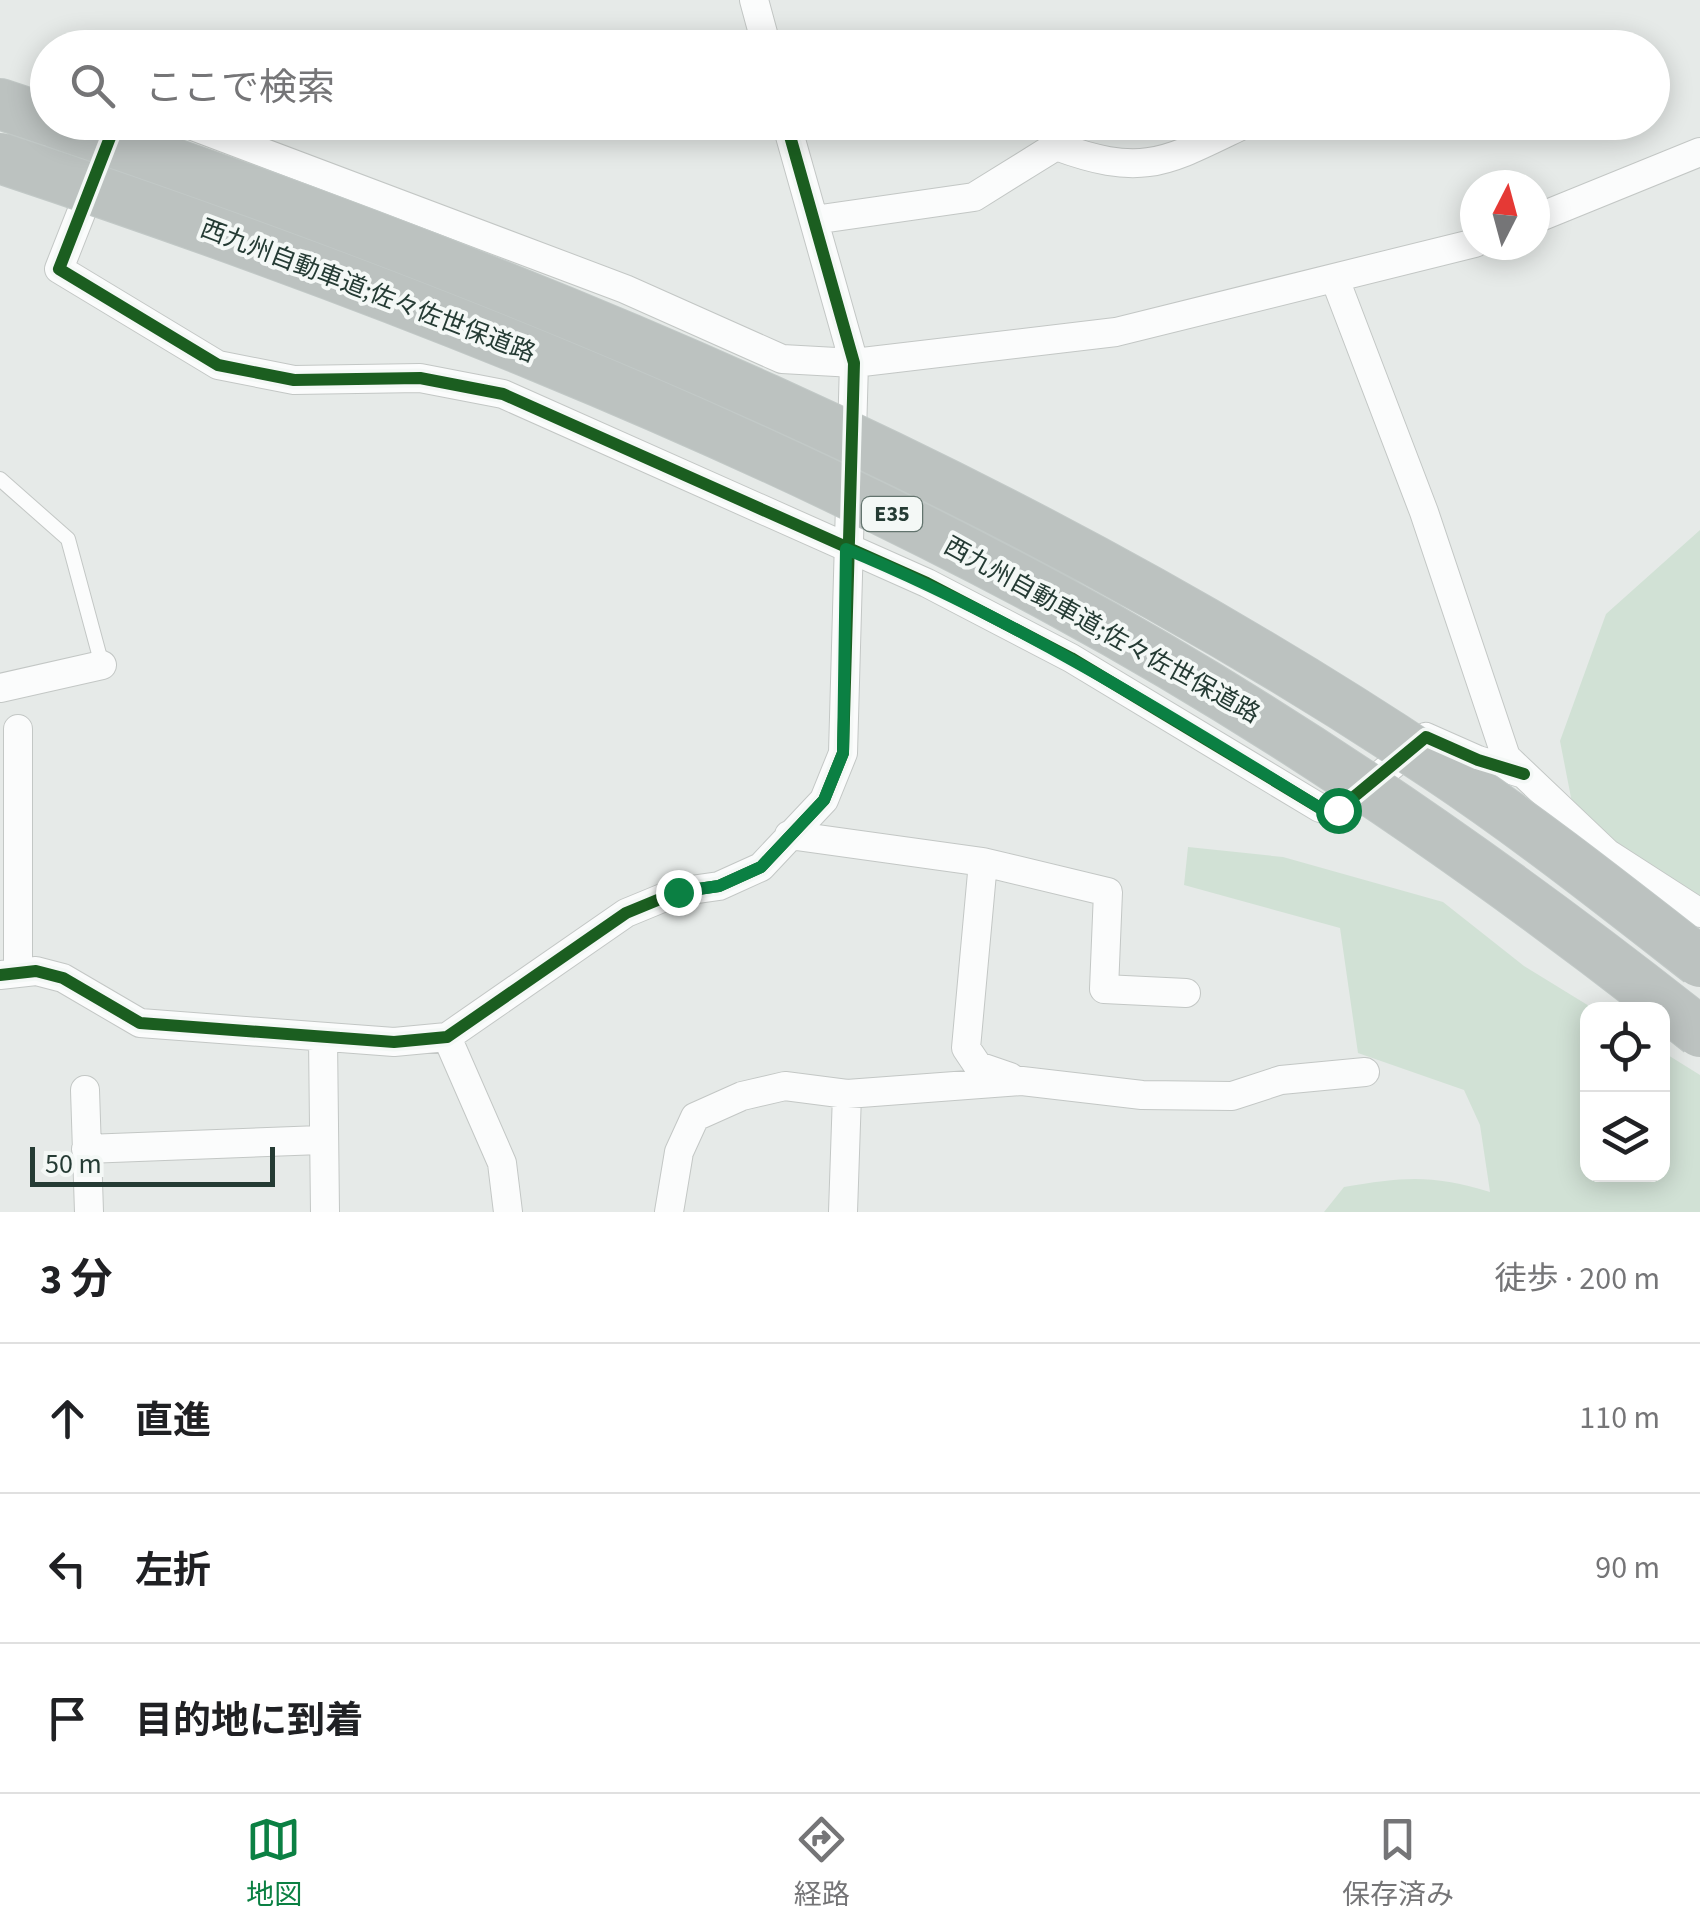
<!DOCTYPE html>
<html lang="ja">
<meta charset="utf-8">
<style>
:root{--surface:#fff;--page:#f2f2f2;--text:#202124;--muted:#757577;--line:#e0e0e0;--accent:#0b8043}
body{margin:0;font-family:"Source Sans 3","Noto Sans JP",sans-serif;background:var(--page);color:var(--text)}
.controls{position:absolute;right:30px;bottom:30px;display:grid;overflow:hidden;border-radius:20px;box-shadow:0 5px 25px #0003}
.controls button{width:90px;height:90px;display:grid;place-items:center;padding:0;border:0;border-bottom:2px solid var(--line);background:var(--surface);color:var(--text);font:50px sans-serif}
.compass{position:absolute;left:1460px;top:170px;width:90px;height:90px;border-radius:50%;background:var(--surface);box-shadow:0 5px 25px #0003;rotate:6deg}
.scale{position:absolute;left:30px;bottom:25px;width:245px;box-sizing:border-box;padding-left:10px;border:5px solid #253b34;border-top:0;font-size:28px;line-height:35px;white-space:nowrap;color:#253b34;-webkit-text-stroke:8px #f4f8f6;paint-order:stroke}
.stop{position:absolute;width:30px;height:30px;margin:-22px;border:8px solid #0b8043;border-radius:50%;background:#fff}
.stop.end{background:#0b8043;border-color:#fff;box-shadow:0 2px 10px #0008}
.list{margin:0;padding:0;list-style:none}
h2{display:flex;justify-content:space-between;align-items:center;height:130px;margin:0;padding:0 40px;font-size:42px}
h2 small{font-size:32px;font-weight:400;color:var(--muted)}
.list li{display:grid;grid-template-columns:65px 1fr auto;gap:30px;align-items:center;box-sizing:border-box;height:150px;padding:0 40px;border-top:2px solid var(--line)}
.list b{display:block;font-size:38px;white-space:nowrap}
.list em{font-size:32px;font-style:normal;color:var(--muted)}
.icon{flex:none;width:55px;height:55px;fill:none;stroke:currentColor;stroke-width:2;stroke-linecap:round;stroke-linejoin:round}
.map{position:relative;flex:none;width:1700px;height:1212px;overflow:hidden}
.search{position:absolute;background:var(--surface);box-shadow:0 5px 25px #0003;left:30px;right:30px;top:30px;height:110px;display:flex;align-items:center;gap:25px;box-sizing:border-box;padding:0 35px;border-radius:55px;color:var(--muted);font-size:38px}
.sheet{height:580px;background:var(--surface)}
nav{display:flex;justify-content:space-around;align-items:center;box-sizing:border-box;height:140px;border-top:2px solid var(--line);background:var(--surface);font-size:28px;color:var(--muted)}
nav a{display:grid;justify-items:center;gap:5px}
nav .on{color:var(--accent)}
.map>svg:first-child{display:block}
</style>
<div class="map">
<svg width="1700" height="1212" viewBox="0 0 1700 1212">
<rect width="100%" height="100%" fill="#e6eae8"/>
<path fill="#d1e1d5" d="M1700,530V901L1574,813L1560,741L1606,614Z
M1188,847L1283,857L1443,902L1524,966L1594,1009H1588V1174H1662L1663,1052L1700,1075V1212H1324L1344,1187C1404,1177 1431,1174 1490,1192L1480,1125L1464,1090L1358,1053L1340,928L1184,885Z"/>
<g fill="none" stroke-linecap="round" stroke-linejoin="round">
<g stroke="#c3c7c5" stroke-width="16">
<path id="service" d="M0,479L68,539L102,665"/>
</g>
<g stroke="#c3c7c5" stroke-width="30">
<path id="minor" d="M754,0L767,48
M182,122L625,289L782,359L854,363L1116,332L1475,243
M94,180L59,269L218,365L294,380L420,378L503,394L927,583L1071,658L1320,808L1338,810L1426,737L1478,760L1524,774
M1535,219L1700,152
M814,220L974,197L1056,146C1146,179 1167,161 1249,122
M1335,279L1424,512L1506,757L1607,853L1700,913
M0,688L102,665
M789,835L983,862L966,1048L978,1066L1010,1077
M983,862L1108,892L1104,989L1186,993
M18,973V729
M0,975L36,971L63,978L140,1023L394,1042L447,1037L626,913L677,892L719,886L761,867L824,800L843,753L854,363L786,122
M447,1037L502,1163L508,1212
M323,1038L325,1212
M85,1090L89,1212
M86,1149L321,1140
M669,1212L679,1152L695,1117L742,1096L785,1086L847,1094L1022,1081L1142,1095L1232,1096L1281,1080L1365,1072
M843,1212L847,1094"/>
</g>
<g stroke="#c2c9c7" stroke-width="52">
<path id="motorway" d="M0,104L48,120"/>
</g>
<use href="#service" stroke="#fbfcfc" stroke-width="14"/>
<use href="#minor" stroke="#fbfcfc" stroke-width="28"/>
<use href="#motorway" stroke="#bcc2c0" stroke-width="50"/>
<g stroke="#c2c9c7" stroke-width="52" stroke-linecap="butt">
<path id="motorway-bridge" d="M54,122C537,286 1013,483 1438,767C1528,827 1614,895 1700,962
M0,158C364,279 722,419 1059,601C1286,724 1498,872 1700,1032"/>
</g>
<use href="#motorway-bridge" stroke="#bcc2c0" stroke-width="50"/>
<g stroke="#f4f8f6" stroke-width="19">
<path id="cycleway" d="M116,122L59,269L218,365L294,380L420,378L503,394L927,583L1071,658L1320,808L1338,810L1426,737L1478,760L1524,774
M0,975L36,971L63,978L140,1023L394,1042L447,1037L626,913L677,892L719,886L761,867L824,800L843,753L854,363L786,122"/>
</g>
<use href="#cycleway" stroke="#1b5e20" stroke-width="12"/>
</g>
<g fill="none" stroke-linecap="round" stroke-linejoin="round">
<path stroke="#0b8043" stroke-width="12" d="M678,892L719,886L761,867L824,800L843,753L846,549C1013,618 1166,713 1320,808L1338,810"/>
</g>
<g text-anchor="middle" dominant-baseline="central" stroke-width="8" stroke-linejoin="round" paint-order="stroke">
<rect fill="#f4f8f6" stroke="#63746e" stroke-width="2.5" x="862" y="497" width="60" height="34" rx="8"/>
<g font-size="22" font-weight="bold" fill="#253b34">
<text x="892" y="514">E35</text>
</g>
<g font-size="25" fill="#253b34" stroke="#f4f8f6">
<text transform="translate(368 291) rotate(21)">西九州自動車道;佐々佐世保道路</text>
<text transform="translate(1102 630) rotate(29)">西九州自動車道;佐々佐世保道路</text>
</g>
</g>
</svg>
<div class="controls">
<button><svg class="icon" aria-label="locate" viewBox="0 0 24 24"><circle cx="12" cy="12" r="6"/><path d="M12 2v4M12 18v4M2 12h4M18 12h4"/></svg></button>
<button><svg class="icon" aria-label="layers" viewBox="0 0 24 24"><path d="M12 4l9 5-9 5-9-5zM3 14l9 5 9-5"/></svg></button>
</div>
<svg class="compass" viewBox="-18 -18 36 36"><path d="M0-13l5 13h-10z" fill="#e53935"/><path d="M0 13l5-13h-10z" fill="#757577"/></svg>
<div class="scale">50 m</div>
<div class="stop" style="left:1338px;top:810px"></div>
<div class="stop end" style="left:678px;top:892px"></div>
<div class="search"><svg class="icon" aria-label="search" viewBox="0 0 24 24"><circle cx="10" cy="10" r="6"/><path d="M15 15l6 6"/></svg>ここで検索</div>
</div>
<section class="sheet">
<h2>3 分<small>徒歩 · 200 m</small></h2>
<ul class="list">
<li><svg class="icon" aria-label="ahead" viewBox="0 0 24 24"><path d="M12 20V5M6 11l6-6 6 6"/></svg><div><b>直進</b></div><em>110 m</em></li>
<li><svg class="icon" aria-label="left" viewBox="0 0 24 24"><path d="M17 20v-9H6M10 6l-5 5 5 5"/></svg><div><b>左折</b></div><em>90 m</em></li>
<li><svg class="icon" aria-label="arrive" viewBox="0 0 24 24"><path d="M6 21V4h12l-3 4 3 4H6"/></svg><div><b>目的地に到着</b></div></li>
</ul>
</section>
<nav>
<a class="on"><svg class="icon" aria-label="map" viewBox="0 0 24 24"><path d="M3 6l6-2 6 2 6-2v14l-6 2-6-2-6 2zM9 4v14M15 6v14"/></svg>地図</a>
<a><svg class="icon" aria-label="directions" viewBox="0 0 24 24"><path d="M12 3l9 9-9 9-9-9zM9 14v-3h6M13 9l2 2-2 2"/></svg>経路</a>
<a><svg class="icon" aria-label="saved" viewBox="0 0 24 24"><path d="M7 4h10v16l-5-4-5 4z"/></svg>保存済み</a>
</nav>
